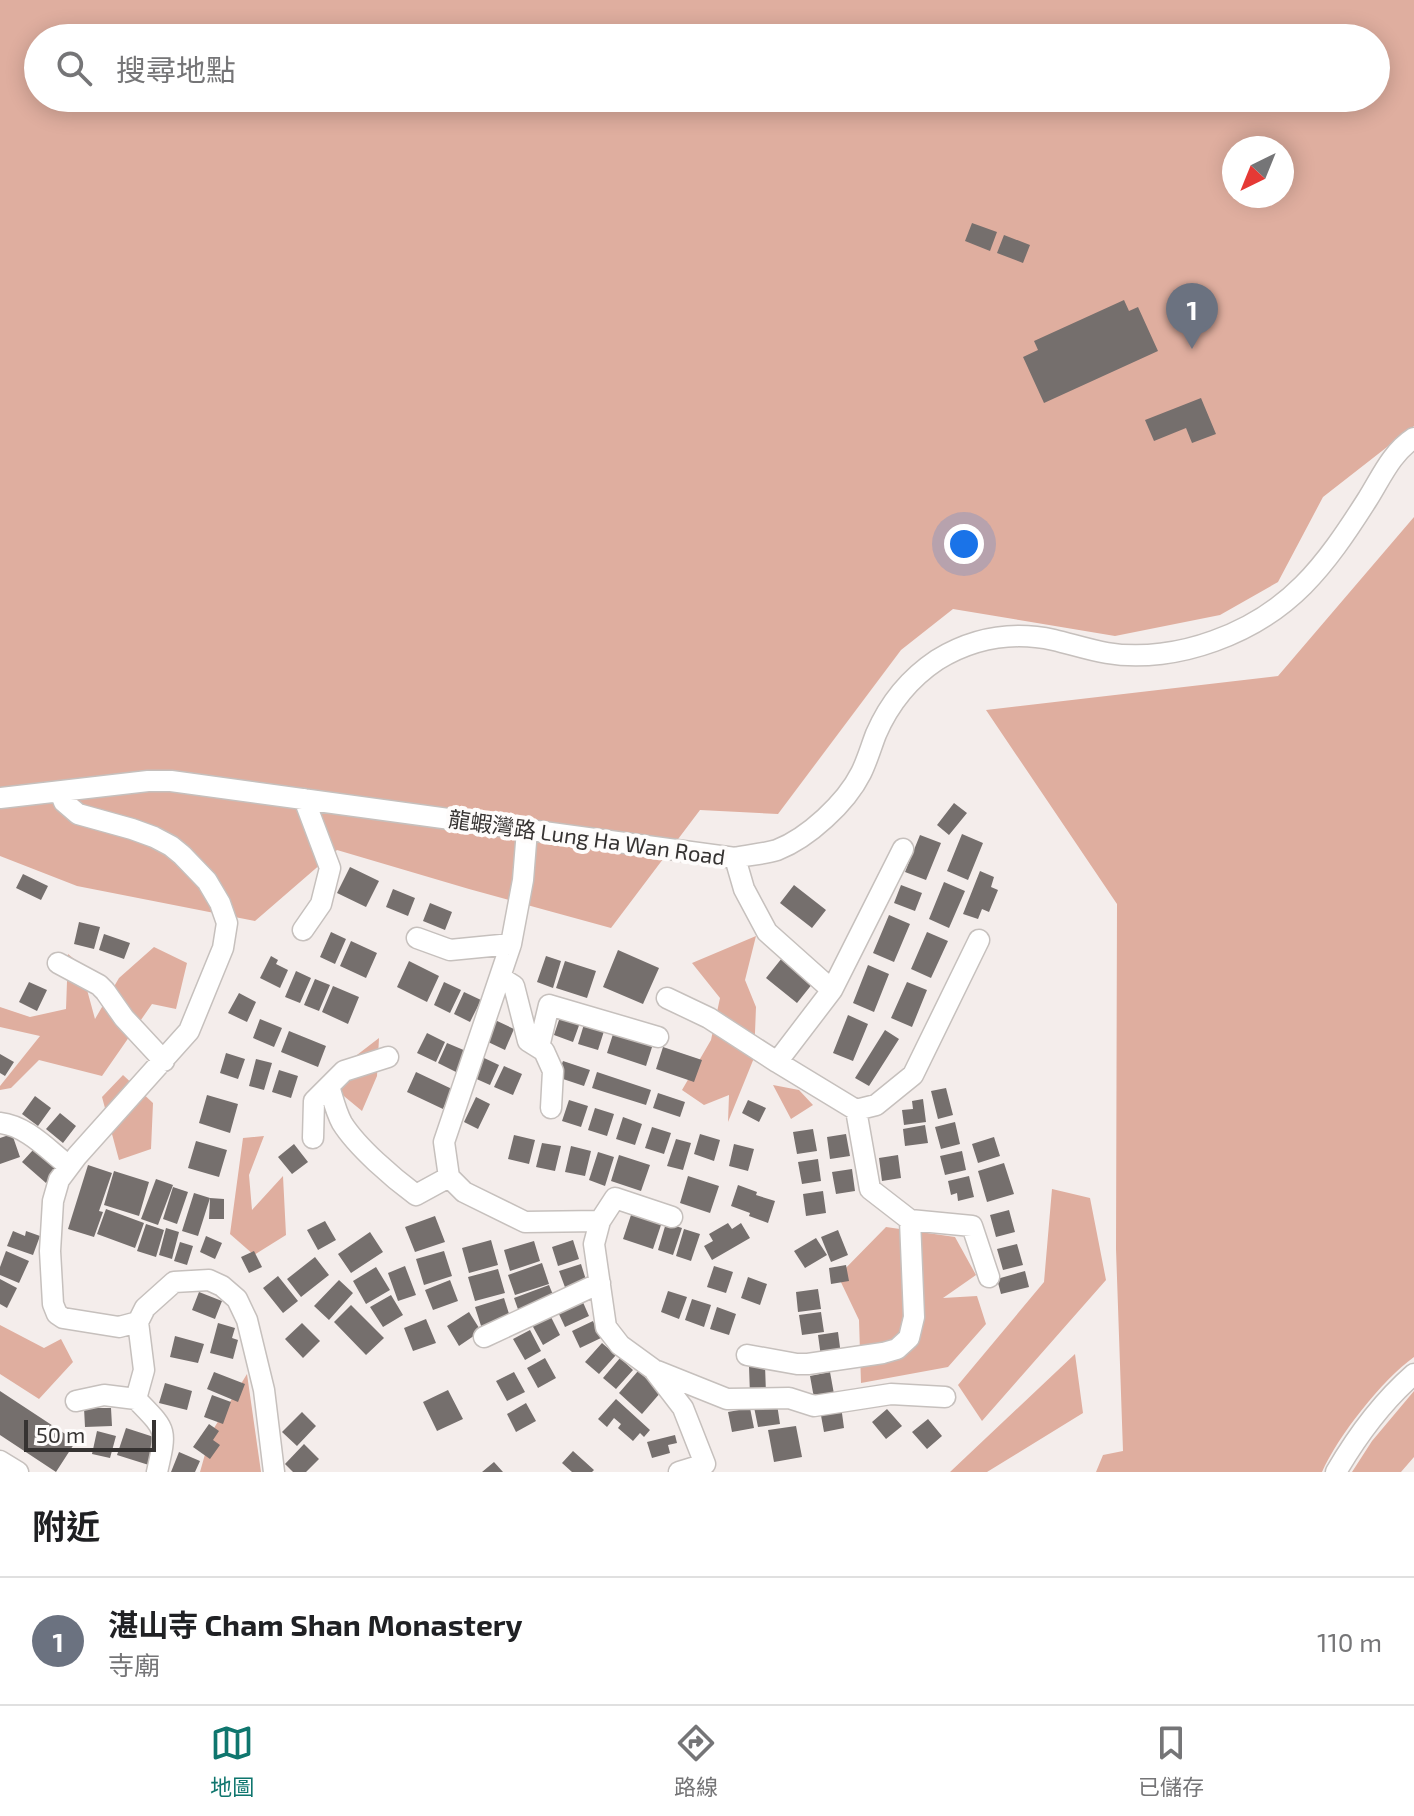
<!DOCTYPE html>
<html lang="zh-TW">
<meta charset="utf-8">
<style>
:root{--surface:#fff;--page:#f6f6f6;--text:#202124;--muted:#757577;--line:#e0e0e0;--accent:#0f766e}
body{margin:0;font-family:"Exo 2","Noto Sans TC",sans-serif;background:var(--page);color:var(--text)}
.compass{position:absolute;left:1222px;top:136px;width:72px;height:72px;border-radius:50%;background:var(--surface);box-shadow:0 4px 20px #0003;rotate:223deg}
.scale{position:absolute;left:24px;bottom:20px;width:132px;box-sizing:border-box;padding-left:8px;border:4px solid #363332;border-top:0;font-size:22px;line-height:28px;white-space:nowrap;color:#363332;-webkit-text-stroke:6px #fefcfb;paint-order:stroke}
.you{position:absolute;left:964px;top:544px;width:28px;height:28px;margin:-20px;border:6px solid #fff;border-radius:50%;background:#1a73e8;box-shadow:0 0 0 12px #1a73e833}
.badge{display:grid;place-items:center;width:52px;height:52px;border-radius:50%;background:var(--accent);color:#fff;font-size:26px;font-weight:700}
.pin{position:absolute;translate:-50% -66px;filter:drop-shadow(0 2px 4px #0008)}
.pin::after{content:'';position:absolute;top:42px;width:28px;height:24px;background:inherit;clip-path:polygon(0 0,100% 0,50% 100%)}
.list{margin:0;padding:0;list-style:none}
h2{display:flex;justify-content:space-between;align-items:center;height:104px;margin:0;padding:0 32px;font-size:34px}
h2 small{font-size:26px;font-weight:400;color:var(--muted)}
.list li{display:grid;grid-template-columns:52px 1fr auto;gap:24px;align-items:center;box-sizing:border-box;height:128px;padding:0 32px;border-top:2px solid var(--line)}
.list b{display:block;font-size:30px;white-space:nowrap}
.list p{margin:0;font-size:26px;white-space:nowrap;color:var(--muted)}
.list em{font-size:26px;font-style:normal;color:var(--muted)}
.icon{flex:none;width:44px;height:44px;fill:none;stroke:currentColor;stroke-width:2;stroke-linecap:round;stroke-linejoin:round}
.map{position:relative;flex:none;width:1414px;height:1472px;overflow:hidden}
.search{position:absolute;background:var(--surface);box-shadow:0 4px 20px #0003;left:24px;right:24px;top:24px;height:88px;display:flex;align-items:center;gap:20px;box-sizing:border-box;padding:0 28px;border-radius:44px;color:var(--muted);font-size:30px}
.sheet{height:232px;background:var(--surface)}
nav{display:flex;justify-content:space-around;align-items:center;box-sizing:border-box;height:112px;border-top:2px solid var(--line);background:var(--surface);font-size:22px;color:var(--muted)}
nav a{display:grid;justify-items:center;gap:4px}
nav .on{color:var(--accent)}
.map>svg:first-child{display:block}
</style>
<div class="map">
<svg width="1414" height="1472" viewBox="0 0 1414 1472">
<rect width="100%" height="100%" fill="#f4edeb"/>
<path fill="#dfae9f" fill-rule="evenodd" d="M0,0H1414V426L1323,497L1278,582L1220,615L1115,636L953,609L901,650L778,814L700,810L611,928L469,889L337,850L255,921L77,886L0,856ZM38,38H1376V98H38ZM1234,148H1282V196H1234Z
M1414,517V1357C1382,1380 1338,1436 1322,1472H1096L1103,1455L1123,1451L1116,1249L1117,904L986,710L1278,676Z
M756,936L745,980L756,1007L754,1058L728,1122L729,1095L704,1105L682,1090L711,1040L720,998L692,963Z
M154,947L187,963L176,1009L152,1004L102,1076L39,1060L11,1088L0,1090V1086L40,1036L0,1027V1007L30,1017L66,1009L68,954L80,964L95,1019L119,978Z
M379,1038L377,1076L362,1111L339,1092L353,1058Z
M123,1075L153,1103L151,1149L119,1160L102,1097Z
M773,1085L799,1090L813,1105L791,1119Z
M264,1136L249,1175L252,1210L283,1176L286,1235L254,1255L230,1234L243,1138Z
M1052,1189L1090,1198L1106,1280L982,1421L958,1385L1044,1282Z
M886,1227L955,1237L976,1275L943,1298L977,1296L986,1324L948,1367L861,1383L859,1320L838,1276Z
M0,1325L44,1348L61,1339L73,1362L39,1399L0,1374Z
M1075,1354L1083,1413L987,1472H950Z
M247,1374L261,1472H200L211,1433Z
M1414,1391V1457L1401,1472H1352L1372,1441Z"/>
<path fill="#756f6d" d="M972,223L997,232L990,251L965,241Z
M1004,235L1030,245L1023,263L997,253Z
M1124,300L1129,311L1138,307L1158,351L1044,403L1023,357L1038,350L1034,341Z
M1201,398L1216,434L1192,443L1186,428L1154,441L1145,420Z
M954,803L967,813L949,835L937,825Z
M962,834L983,843L968,880L947,871Z
M920,835L941,843L926,880L905,872Z
M350,867L379,881L366,907L337,893Z
M980,871L994,877L991,887L998,890L989,912L982,909L978,919L963,914Z
M23,874L48,886L41,900L16,888Z
M944,882L965,891L949,928L929,919Z
M794,885L826,910L812,928L780,903Z
M901,885L922,893L915,911L894,903Z
M393,889L415,898L408,916L386,907Z
M430,903L452,912L445,930L423,921Z
M889,915L910,924L894,962L873,953Z
M79,922L100,927L94,949L74,944Z
M331,932L346,939L335,964L320,957Z
M927,932L948,941L931,978L911,969Z
M104,934L130,943L124,959L99,950Z
M351,941L377,953L366,978L340,966Z
M618,950L659,968L643,1004L603,987Z
M271,956L278,960L276,964L288,970L280,988L260,978Z
M546,956L561,961L553,988L537,982Z
M782,958L813,983L797,1003L766,978Z
M409,961L439,976L427,1002L397,987Z
M565,961L596,971L587,998L556,988Z
M868,965L889,974L874,1012L853,1003Z
M296,971L311,978L300,1003L285,997Z
M315,979L330,985L319,1011L304,1005Z
M29,982L47,990L37,1011L19,1002Z
M444,982L461,990L450,1013L434,1005Z
M907,982L927,990L912,1027L891,1018Z
M333,986L359,997L348,1024L322,1012Z
M464,992L481,1000L470,1022L454,1014Z
M239,993L256,1002L247,1022L228,1013Z
M561,1014L581,1020L573,1042L554,1035Z
M848,1015L868,1024L853,1061L833,1053Z
M260,1019L282,1028L274,1047L253,1038Z
M495,1020L514,1029L505,1050L486,1041Z
M585,1021L605,1028L598,1050L578,1044Z
M885,1030L899,1039L869,1086L855,1078Z
M289,1031L326,1046L318,1067L281,1052Z
M614,1031L653,1044L646,1066L607,1053Z
M427,1033L445,1042L436,1062L417,1053Z
M447,1043L466,1051L456,1072L438,1063Z
M663,1047L702,1060L694,1082L656,1069Z
M226,1053L245,1059L238,1079L220,1073Z
M0,1054L14,1062L5,1076L0,1073Z
M482,1057L499,1065L490,1085L472,1077Z
M256,1059L272,1063L264,1090L249,1086Z
M563,1061L590,1070L584,1086L557,1077Z
M504,1066L522,1074L513,1095L494,1087Z
M279,1070L298,1076L291,1098L272,1092Z
M416,1072L452,1089L443,1109L407,1092Z
M597,1072L651,1090L646,1105L592,1088Z
M946,1088L953,1115L938,1119L931,1091Z
M658,1093L685,1102L680,1117L653,1108Z
M207,1095L238,1104L230,1133L199,1123Z
M35,1096L51,1108L38,1126L22,1114Z
M476,1097L490,1104L478,1129L464,1122Z
M923,1099L926,1122L904,1125L902,1110L913,1109L912,1101Z
M569,1100L588,1106L581,1127L562,1121Z
M748,1100L766,1108L759,1122L742,1113Z
M595,1108L614,1114L607,1136L588,1130Z
M60,1113L76,1126L63,1143L46,1129Z
M623,1117L642,1124L635,1145L616,1139Z
M955,1122L960,1144L941,1149L935,1127Z
M925,1125L928,1143L905,1146L903,1129Z
M652,1127L671,1133L664,1154L645,1148Z
M813,1129L817,1151L797,1154L793,1132Z
M12,1134L20,1157L0,1164V1138Z
M700,1134L720,1140L714,1161L694,1154Z
M846,1134L850,1156L830,1159L827,1137Z
M514,1135L535,1140L529,1164L508,1159Z
M994,1137L1000,1156L978,1163L972,1144Z
M676,1139L691,1143L683,1170L667,1166Z
M196,1141L227,1150L219,1177L188,1168Z
M542,1143L561,1146L555,1171L536,1167Z
M294,1144L308,1162L292,1174L278,1157Z
M734,1144L754,1149L748,1171L729,1166Z
M571,1146L591,1151L585,1176L565,1172Z
M33,1150L57,1170L46,1183L22,1162Z
M962,1151L966,1170L945,1175L940,1156Z
M598,1152L614,1157L605,1186L589,1180Z
M619,1155L650,1165L641,1191L611,1181Z
M898,1155L901,1178L882,1181L879,1158Z
M818,1159L821,1181L802,1184L798,1162Z
M1004,1163L1014,1194L987,1202L978,1171Z
M88,1165L112,1173L99,1211L103,1212L94,1237L68,1229Z
M852,1169L855,1191L836,1194L832,1172Z
M114,1171L149,1182L139,1216L104,1205Z
M688,1176L719,1186L710,1213L680,1203Z
M969,1176L974,1197L958,1201L957,1193L951,1195L948,1181Z
M156,1179L173,1185L158,1225L141,1219Z
M738,1185L757,1192L756,1195L775,1201L768,1223L749,1216L750,1213L731,1206Z
M173,1187L188,1192L177,1224L163,1219Z
M823,1191L826,1213L806,1216L803,1194Z
M194,1193L210,1198L198,1236L182,1231Z
M210,1198L224,1199V1219H209Z
M106,1209L144,1223L135,1248L97,1234Z
M1009,1210L1015,1232L996,1237L990,1215Z
M632,1212L662,1222L653,1249L623,1239Z
M435,1216L445,1242L415,1252L405,1227Z
M325,1221L336,1240L318,1250L307,1230Z
M666,1223L682,1228L673,1255L658,1250Z
M728,1223L732,1229L741,1223L750,1238L712,1260L704,1246L713,1241L709,1234Z
M146,1224L164,1230L156,1257L137,1251Z
M166,1228L179,1232L172,1259L159,1255Z
M684,1229L700,1234L691,1261L676,1256Z
M838,1230L848,1255L831,1262L821,1237Z
M13,1231L25,1236L26,1231L40,1236L33,1255L7,1246Z
M370,1232L383,1252L351,1273L338,1254Z
M206,1236L222,1243L215,1259L200,1252Z
M816,1238L827,1255L805,1268L794,1251Z
M491,1240L498,1265L469,1273L462,1248Z
M573,1240L579,1259L558,1266L552,1247Z
M534,1241L540,1261L510,1271L504,1250Z
M180,1242L193,1246L187,1265L174,1261Z
M1017,1244L1023,1265L1003,1270L997,1249Z
M6,1251L29,1261L19,1283L0,1275V1267Z
M254,1251L262,1267L249,1273L241,1257Z
M444,1251L452,1276L424,1285L416,1259Z
M315,1257L329,1275L301,1297L287,1279Z
M542,1263L549,1284L515,1295L508,1275Z
M581,1264L587,1283L566,1290L559,1271Z
M846,1265L849,1281L831,1284L829,1268Z
M405,1266L416,1295L398,1301L388,1273Z
M714,1266L733,1272L726,1293L707,1287Z
M376,1267L390,1290L366,1304L353,1281Z
M498,1269L505,1293L475,1301L468,1277Z
M1025,1271L1029,1287L1001,1294L997,1279Z
M278,1276L298,1301L283,1313L263,1288Z
M748,1277L767,1284L760,1305L741,1298Z
M0,1279L17,1288L7,1308L0,1304Z
M339,1280L353,1293L329,1320L314,1306Z
M450,1280L458,1301L433,1310L425,1290Z
M549,1285L556,1302L520,1315L514,1298Z
M818,1289L821,1309L798,1312L796,1292Z
M668,1291L687,1297L679,1319L661,1312Z
M199,1292L222,1301L215,1319L192,1310Z
M391,1295L403,1315L383,1327L370,1307Z
M504,1298L510,1317L483,1332L475,1307Z
M692,1299L711,1305L704,1327L685,1320Z
M582,1300L589,1316L565,1327L558,1312Z
M351,1305L384,1338L366,1355L334,1322Z
M717,1307L736,1314L729,1335L710,1329Z
M469,1312L481,1331L459,1346L447,1326Z
M821,1312L824,1332L802,1335L799,1315Z
M550,1315L560,1335L543,1345L532,1325Z
M426,1319L436,1343L413,1351L404,1328Z
M593,1321L601,1338L580,1348L572,1331Z
M218,1323L235,1328L232,1338L238,1340L233,1359L210,1353Z
M302,1323L320,1341L303,1358L285,1339Z
M530,1330L541,1351L525,1360L513,1339Z
M838,1332L841,1355L821,1357L818,1335Z
M175,1336L204,1344L198,1363L170,1357Z
M602,1343L616,1355L599,1374L585,1362Z
M545,1358L556,1378L538,1388L527,1368Z
M620,1358L633,1370L616,1389L603,1378Z
M765,1365L766,1394L750,1395L749,1366Z
M638,1371L661,1392L642,1414L619,1393Z
M214,1372L245,1384L238,1402L207,1389Z
M514,1372L525,1392L507,1401L496,1381Z
M830,1372L834,1394L814,1398L810,1376Z
M165,1383L192,1391L187,1410L159,1403Z
M448,1390L463,1419L437,1431L423,1402Z
M0,1391L76,1441L56,1472L0,1435Z
M212,1395L231,1402L223,1424L204,1417Z
M616,1399L650,1430L644,1437L640,1433L633,1441L618,1428L621,1424L614,1418L607,1427L598,1419Z
M526,1403L536,1421L516,1432L507,1414Z
M777,1404L780,1424L758,1427L754,1407Z
M841,1406L844,1428L824,1432L820,1410Z
M84,1408H111L112,1426L85,1427Z
M750,1408L754,1428L732,1432L728,1412Z
M887,1409L902,1426L886,1439L872,1422Z
M302,1412L316,1426L297,1446L282,1432Z
M928,1419L942,1436L927,1449L912,1432Z
M209,1424L219,1431L213,1440L220,1445L210,1459L193,1447Z
M796,1426L802,1457L774,1462L768,1430Z
M126,1428L160,1439L152,1466L117,1455Z
M97,1431L116,1436L110,1458L92,1454Z
M675,1435L677,1443L668,1445L670,1453L652,1458L647,1442Z
M304,1444L319,1459L306,1472H293L285,1464Z
M573,1451L594,1470L592,1472H572L562,1463Z
M179,1452L200,1461L195,1472H171Z
M494,1462L503,1472H482Z"/>
<g fill="none" stroke-linecap="round" stroke-linejoin="round">
<g stroke="#c6c0bd" stroke-width="23">
<path id="minor" d="M60,792L64,802L78,814L132,829L154,837L171,846L182,855L207,881L220,903L227,923L223,948L189,1031L77,1156L59,1180L53,1201L50,1251L53,1304L57,1314L63,1318L119,1327L138,1322L145,1308L174,1282L209,1280L222,1286L237,1299L247,1320L264,1390L274,1472
M0,798L148,781H171L735,858C748,855 764,854 777,850C808,838 846,803 861,773C867,761 871,747 876,734C889,704 910,678 937,660C973,638 1013,631 1054,640C1071,644 1089,650 1107,653C1142,659 1181,653 1214,641C1290,614 1325,566 1367,500C1381,478 1391,453 1414,438
M527,830L523,880L511,944L444,1142L449,1177L464,1192L525,1222L600,1221L594,1244L606,1327L620,1345L653,1369L683,1408L705,1464L679,1472
M735,858L744,889L767,932L832,990L777,1062L856,1110L870,1189L910,1220L914,1317L909,1338L897,1349L883,1353L808,1364H797L747,1355
M303,930L321,904L330,868L304,799
M417,938L450,950L511,944
M58,963L99,985L105,991L124,1018L164,1061
M500,977L514,986L528,1041L544,1051L553,1071L551,1108
M832,990L903,849
M667,998L709,1018L777,1062
M539,1047L549,1005L658,1037
M329,1086L344,1071L388,1057
M856,1110L876,1105L913,1075L979,940
M0,1123C27,1126 48,1150 69,1166
M313,1138L314,1101L329,1086C333,1099 336,1112 342,1123C357,1147 393,1178 416,1195L449,1177
M910,1220L972,1226L989,1277
M600,1221L615,1198L672,1217
M138,1322L144,1370L136,1399C167,1431 167,1428 157,1472
M484,1337L600,1283
M657,1371L727,1399L789,1398L814,1406L891,1394L945,1397
M76,1401L104,1395L136,1399
M0,1461L18,1472
M1336,1472C1357,1436 1383,1401 1414,1374"/>
</g>
<use href="#minor" stroke="#fff" stroke-width="20"/>
</g>
<g text-anchor="middle" dominant-baseline="central" stroke-width="8" stroke-linejoin="round" paint-order="stroke">
<g font-size="22" fill="#363332" stroke="#fefcfb">
<text transform="translate(587 837) rotate(8)">龍蝦灣路 Lung Ha Wan Road</text>
</g>
</g>
</svg>
<svg class="compass" viewBox="-18 -18 36 36"><path d="M0-13l5 13h-10z" fill="#e53935"/><path d="M0 13l5-13h-10z" fill="#757577"/></svg>
<div class="scale">50 m</div>
<div class="you"></div>
<div class="pin badge" style="left:1192px;top:349px;background:#6b7280">1</div>
<div class="search"><svg class="icon" aria-label="search" viewBox="0 0 24 24"><circle cx="10" cy="10" r="6"/><path d="M15 15l6 6"/></svg>搜尋地點</div>
</div>
<section class="sheet">
<h2>附近<small></small></h2>
<ul class="list">
<li><span class="badge" style="background:#6b7280">1</span><div><b>湛山寺 Cham Shan Monastery</b><p>寺廟</p></div><em>110 m</em></li>
</ul>
</section>
<nav>
<a class="on"><svg class="icon" aria-label="map" viewBox="0 0 24 24"><path d="M3 6l6-2 6 2 6-2v14l-6 2-6-2-6 2zM9 4v14M15 6v14"/></svg>地圖</a>
<a><svg class="icon" aria-label="directions" viewBox="0 0 24 24"><path d="M12 3l9 9-9 9-9-9zM9 14v-3h6M13 9l2 2-2 2"/></svg>路線</a>
<a><svg class="icon" aria-label="saved" viewBox="0 0 24 24"><path d="M7 4h10v16l-5-4-5 4z"/></svg>已儲存</a>
</nav>
